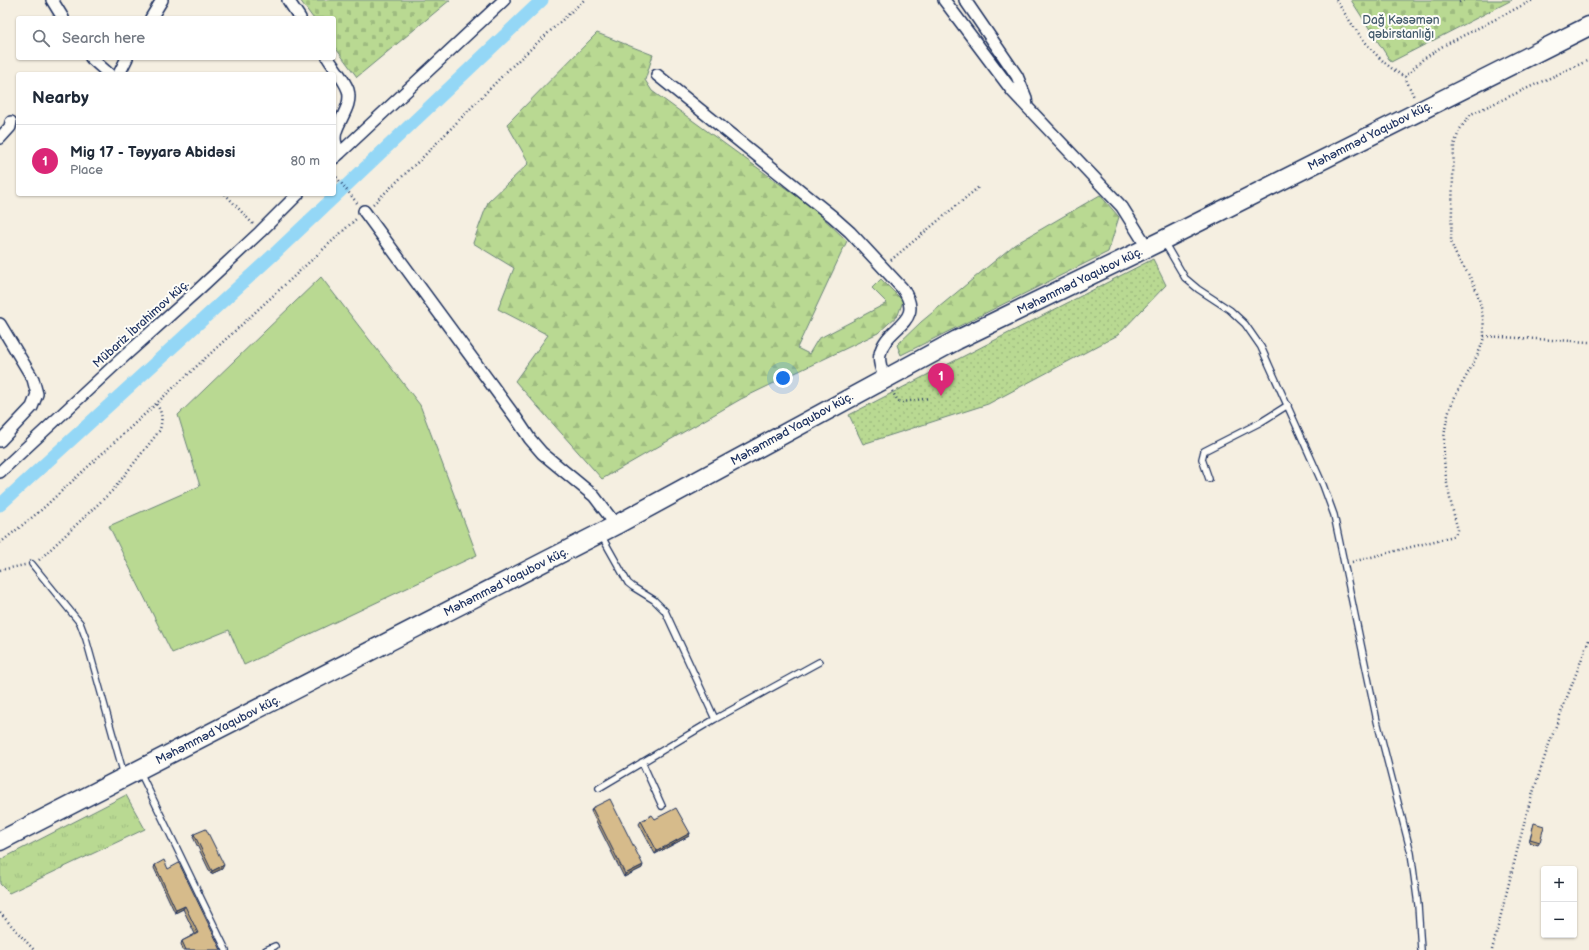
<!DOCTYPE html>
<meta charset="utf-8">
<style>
:root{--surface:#fff;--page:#f6f6f7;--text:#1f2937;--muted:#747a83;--line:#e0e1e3;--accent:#db2777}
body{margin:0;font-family:"Balsamiq Sans",sans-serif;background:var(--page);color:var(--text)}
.controls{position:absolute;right:12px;bottom:12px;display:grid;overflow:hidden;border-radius:4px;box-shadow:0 1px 3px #0004}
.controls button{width:36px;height:36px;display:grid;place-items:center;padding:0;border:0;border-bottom:1px solid var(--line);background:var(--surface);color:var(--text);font:20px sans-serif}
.you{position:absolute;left:783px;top:378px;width:14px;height:14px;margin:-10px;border:3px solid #fff;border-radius:50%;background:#1a73e8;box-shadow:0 0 0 6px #1a73e833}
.badge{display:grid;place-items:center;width:26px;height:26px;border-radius:50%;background:var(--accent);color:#fff;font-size:13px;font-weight:700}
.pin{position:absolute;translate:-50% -33px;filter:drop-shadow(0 1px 2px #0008)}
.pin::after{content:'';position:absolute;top:21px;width:14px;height:12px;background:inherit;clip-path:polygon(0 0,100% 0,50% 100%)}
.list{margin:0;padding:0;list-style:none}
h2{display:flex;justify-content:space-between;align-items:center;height:52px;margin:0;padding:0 16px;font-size:17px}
h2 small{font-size:13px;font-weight:400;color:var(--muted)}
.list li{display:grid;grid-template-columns:26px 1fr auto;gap:12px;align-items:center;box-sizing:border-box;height:72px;padding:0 16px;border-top:1px solid var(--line)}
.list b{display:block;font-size:15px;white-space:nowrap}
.list p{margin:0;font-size:13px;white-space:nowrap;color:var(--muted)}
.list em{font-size:13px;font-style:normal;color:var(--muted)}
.icon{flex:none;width:22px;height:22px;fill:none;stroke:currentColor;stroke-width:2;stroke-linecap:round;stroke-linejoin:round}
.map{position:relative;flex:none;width:1589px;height:950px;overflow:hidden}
.search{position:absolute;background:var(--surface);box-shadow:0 1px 3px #0004;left:16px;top:16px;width:320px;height:44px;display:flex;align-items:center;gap:10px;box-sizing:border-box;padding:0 14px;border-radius:4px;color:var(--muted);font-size:15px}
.panel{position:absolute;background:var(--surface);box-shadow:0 1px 3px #0004;left:16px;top:72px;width:320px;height:124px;border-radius:4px}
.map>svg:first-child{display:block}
</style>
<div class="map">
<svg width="1589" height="950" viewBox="0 0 1589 950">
<defs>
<pattern id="grass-tufts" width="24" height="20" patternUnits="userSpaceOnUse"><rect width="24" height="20" fill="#b9d992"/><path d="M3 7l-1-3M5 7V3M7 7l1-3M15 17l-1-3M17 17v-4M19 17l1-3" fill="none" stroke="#9ebb80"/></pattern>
<pattern id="forest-firs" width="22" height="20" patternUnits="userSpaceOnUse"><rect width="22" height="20" fill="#b9d992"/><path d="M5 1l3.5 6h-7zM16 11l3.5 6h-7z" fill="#9ebb80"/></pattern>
<pattern id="cemetery-stones" width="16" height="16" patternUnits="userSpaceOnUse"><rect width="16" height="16" fill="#b9d992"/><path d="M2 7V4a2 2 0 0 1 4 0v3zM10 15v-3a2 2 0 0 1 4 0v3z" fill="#9ebb80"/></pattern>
<pattern id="park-dots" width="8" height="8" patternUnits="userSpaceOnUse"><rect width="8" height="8" fill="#b9d992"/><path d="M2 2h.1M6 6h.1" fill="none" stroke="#9ebb80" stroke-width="1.8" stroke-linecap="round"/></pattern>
</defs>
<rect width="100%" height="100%" fill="#f5efe1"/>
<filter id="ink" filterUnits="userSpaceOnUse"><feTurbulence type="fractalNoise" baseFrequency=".025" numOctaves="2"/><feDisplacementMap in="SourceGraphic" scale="8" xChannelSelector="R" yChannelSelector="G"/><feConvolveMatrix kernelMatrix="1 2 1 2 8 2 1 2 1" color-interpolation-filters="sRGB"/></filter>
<g filter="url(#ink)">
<path fill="url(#grass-tufts)" stroke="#6a8478" d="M126,795L145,829L9,893L0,884V860Z"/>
<path fill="url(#forest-firs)" stroke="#6a8478" d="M597,33L653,55L645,80L652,91L813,208L847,241L797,348L809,354L818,339L887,303L872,288L881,279L903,301L898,315L878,333L741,399L602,479L515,381L548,335L498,309L514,268L473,243L488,202L529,163L507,124Z
M1100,195L1119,217L1108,252L901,355L897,345L921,322L1014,245Z"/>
<path fill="url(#cemetery-stones)" stroke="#6a8478" d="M300,0H450L357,77L334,46V18H313Z
M1351,0H1512L1391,62Z"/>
<path fill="url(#park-dots)" stroke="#6a8478" d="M1153,259L1166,285L1118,335L988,404L863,444L849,415Z"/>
<path fill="#b9d992" stroke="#6a8478" d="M321,277L420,405L477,555L244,665L229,630L172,653L109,526L200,486L178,415Z"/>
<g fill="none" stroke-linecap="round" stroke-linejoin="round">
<path stroke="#94d7f6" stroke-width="13" d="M0,505L272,256L542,0"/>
<g stroke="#1b2f5e" stroke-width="8">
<path id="lane" d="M1164,242L1185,278L1198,289L1230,310L1245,324L1261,347L1323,485L1334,515L1377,721L1411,853L1418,905L1421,950
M1209,479L1202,459L1204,451L1261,422L1288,405
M32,564L80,623L86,639L124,775
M715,719L819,662
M642,762L662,806
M140,772L226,950
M599,788L715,719L665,611L654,600L633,587L628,583L601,535
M266,950L275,946"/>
</g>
<g stroke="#1b2f5e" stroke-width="14">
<path id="street" d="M52,0L63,18
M288,0L300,18
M944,0L1013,92L1122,207L1147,247
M965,0L1017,76L1026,98L1027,107
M151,18L162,0
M91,58L109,74
M328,58C334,68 344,79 348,90C354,110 330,126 336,144C336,147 339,150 340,153L334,158
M119,74L127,58
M657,75L832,216L850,232L902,288C927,323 886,325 880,354C878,362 882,371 885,379
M0,138L10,127L11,122
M340,153L504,0
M364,211L516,418L530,439L542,453L594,496L616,525
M0,324L33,379L37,394L32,407L0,441
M0,472L119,361L199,289L260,232L298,194"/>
</g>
<g stroke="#1b2f5e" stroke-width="21">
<path id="primary" d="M0,841L616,525L957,340L1163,240L1589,26"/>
</g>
<path stroke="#1b2f5e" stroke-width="2.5" stroke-dasharray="1 3" stroke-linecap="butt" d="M1336,0C1355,29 1374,60 1405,77L1414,97
M1459,2L1464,0
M1405,77L1422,60L1441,47L1533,0
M334,174L357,203
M225,194L253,224
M373,204L421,159L510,68L584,0
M891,260L980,186
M1484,336L1589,342
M892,391L898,401L903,402L930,398
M0,543L40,511L356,219
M39,560L113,490L160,430C162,419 163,413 156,404
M1352,562L1454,536L1458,530C1447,490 1435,442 1453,401C1460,385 1483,351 1484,335C1484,318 1480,296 1472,281C1464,265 1456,260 1451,241L1454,145L1460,129L1471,114L1589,60
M0,570L25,565
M0,913L34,950
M1492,950L1528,808L1549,744L1589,640"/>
<use href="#lane" stroke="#fdfcf7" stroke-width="5.5"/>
<use href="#street" stroke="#fdfcf7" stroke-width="11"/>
<use href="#primary" stroke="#fdfcf7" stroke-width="18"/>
</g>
<path fill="#b8a178" stroke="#1b2f5e" d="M592,808L642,868L624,877L591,811Z
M655,819L690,833L689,836L655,854L639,824L641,821Z
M1533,827L1540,842L1538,845L1529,842Z
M194,834L222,869L211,874L193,837Z
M155,865L168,869L221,950H183L181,944L182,941L195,934L183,909L175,913L154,868Z"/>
<path fill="#968361" stroke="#1b2f5e" d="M690,833L689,836L655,854L657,851Z
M224,865L222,869L211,874L212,871Z
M643,865L642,868L624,877L625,874Z
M185,906L183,909L175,913L176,910Z"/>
<path fill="#d6bb8b" stroke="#1b2f5e" d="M610,799L643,865L625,874L592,808Z
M676,808L690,833L657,851L641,821L652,815L655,819Z
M1534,823L1544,826L1540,842L1530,839Z
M206,829L224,865L212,871L194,834Z
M164,860L168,869L179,863L221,950H186L182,941L198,933L185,906L176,910L155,865Z"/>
</g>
<g text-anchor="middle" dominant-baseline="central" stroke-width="4" stroke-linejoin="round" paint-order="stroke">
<g font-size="12" fill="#425a6b" stroke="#fdfcf7">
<text x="1401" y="20">Dağ Kəsəmən<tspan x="1401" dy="14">qəbirstanlığı</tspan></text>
</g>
<g font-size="12" fill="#1b2f5e" stroke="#fdfcf7">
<text transform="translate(1370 136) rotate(-27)">Məhəmməd Yaqubov küç.</text>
<text transform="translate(1080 281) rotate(-26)">Məhəmməd Yaqubov küç.</text>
<text transform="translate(141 324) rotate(-42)">Mübariz İbrahimov küç.</text>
<text transform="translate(792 429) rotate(-29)">Məhəmməd Yaqubov küç.</text>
<text transform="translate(506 582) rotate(-27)">Məhəmməd Yaqubov küç.</text>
<text transform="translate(218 730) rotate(-27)">Məhəmməd Yaqubov küç.</text>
</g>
</g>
</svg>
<div class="controls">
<button>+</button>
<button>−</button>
</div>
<div class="you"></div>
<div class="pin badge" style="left:941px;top:396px">1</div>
<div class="search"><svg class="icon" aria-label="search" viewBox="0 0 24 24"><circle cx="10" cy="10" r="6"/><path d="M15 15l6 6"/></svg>Search here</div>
<section class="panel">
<h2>Nearby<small></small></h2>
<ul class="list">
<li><span class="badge">1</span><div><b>Mig 17 - Təyyarə Abidəsi</b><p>Place</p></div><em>80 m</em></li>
</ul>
</section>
</div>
